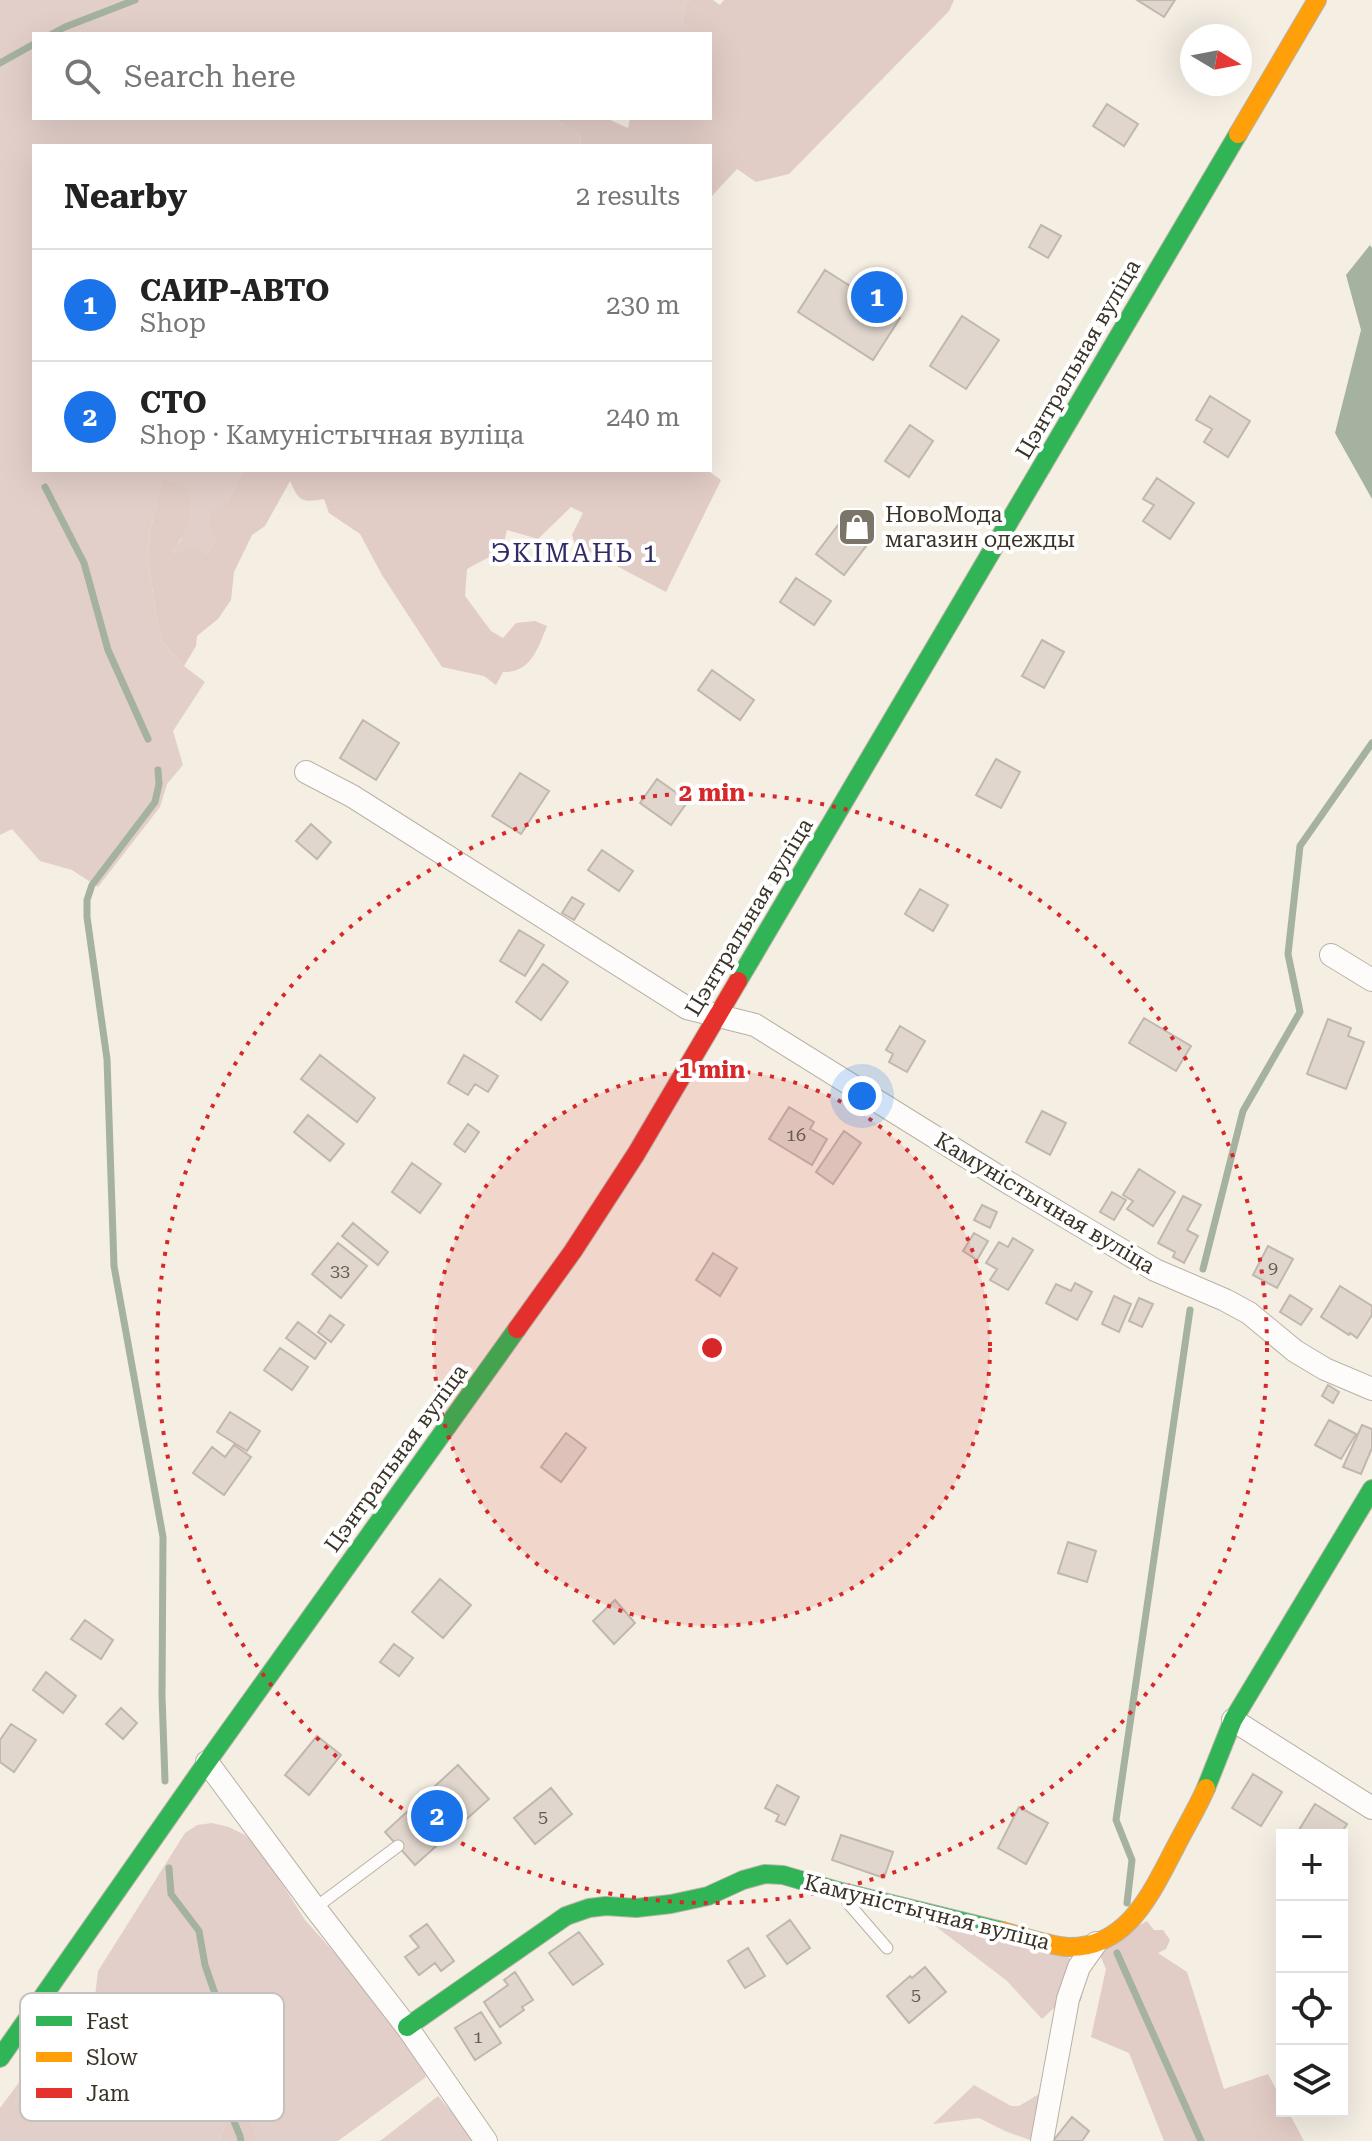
<!DOCTYPE html>
<meta charset="utf-8">
<style>
:root{--surface:#fff;--page:#f2f2f2;--text:#222;--muted:#767676;--line:#e0e0e0;--accent:#1a73e8}
body{margin:0;font-family:"Roboto Serif",serif;background:var(--page);color:var(--text)}
.controls{position:absolute;right:24px;bottom:24px;display:grid;overflow:hidden;border-radius:0px;box-shadow:0 8px 32px #0002}
.controls button{width:72px;height:72px;display:grid;place-items:center;padding:0;border:0;border-bottom:2px solid var(--line);background:var(--surface);color:var(--text);font:40px sans-serif}
.compass{position:absolute;left:1180px;top:24px;width:72px;height:72px;border-radius:50%;background:var(--surface);box-shadow:0 8px 32px #0002;rotate:100deg}
.you{position:absolute;left:862px;top:1096px;width:28px;height:28px;margin:-20px;border:6px solid #fff;border-radius:50%;background:#1a73e8;box-shadow:0 0 0 12px #1a73e833}
.badge{display:grid;place-items:center;width:52px;height:52px;border-radius:50%;background:var(--accent);color:#fff;font-size:26px;font-weight:700}
.pin{position:absolute;translate:-50% -50%;border:4px solid #fff;box-shadow:0 2px 8px #0006}
.list{margin:0;padding:0;list-style:none}
h2{display:flex;justify-content:space-between;align-items:center;height:104px;margin:0;padding:0 32px;font-size:34px}
h2 small{font-size:26px;font-weight:400;color:var(--muted)}
.list li{display:grid;grid-template-columns:52px 1fr auto;gap:24px;align-items:center;box-sizing:border-box;height:112px;padding:0 32px;border-top:2px solid var(--line)}
.list b{display:block;font-size:30px;white-space:nowrap}
.list p{margin:0;font-size:26px;white-space:nowrap;color:var(--muted)}
.list em{font-size:26px;font-style:normal;color:var(--muted)}
.icon{flex:none;width:44px;height:44px;fill:none;stroke:currentColor;stroke-width:2;stroke-linecap:round;stroke-linejoin:round}
.map{position:relative;flex:none;width:1372px;height:2141px;overflow:hidden}
.search{position:absolute;background:var(--surface);box-shadow:0 8px 32px #0002;left:32px;top:32px;width:680px;height:88px;display:flex;align-items:center;gap:20px;box-sizing:border-box;padding:0 28px;border-radius:0px;color:var(--muted);font-size:30px}
.panel{position:absolute;background:var(--surface);box-shadow:0 8px 32px #0002;left:32px;top:144px;width:680px;height:328px;border-radius:0px}
.map>svg:first-child{display:block}
</style>
<div class="map">
<svg width="1372" height="2141" viewBox="0 0 1372 2141">
<rect width="100%" height="100%" fill="#f5eee3"/>
<path fill="#e3cfca" d="M0,0H691L686,2L682,22L692,34H34V118H558L561,123L581,134L580,146H34V470H243L227,503L216,540L207,554H176L173,549L181,540L188,487L162,480L150,533L148,557L156,616L162,642L184,666L205,682L173,731L183,765L167,784L160,807L98,887L72,870L40,861L12,829L0,835Z
M212,1823L229,1827L245,1835L261,1850L305,1920L358,1979L422,2064L426,2077L338,2141H258L247,2114L224,2127L219,2141H0V2108L52,2038L70,2031L95,1996L98,1971L185,1833L197,1825Z
M934,1925L1066,1953L1085,1982L1081,2001L1071,2003L1064,2009L1054,2008L1042,2019L1007,1981Z
M974,2085L1011,2106H1019L1044,2091L1033,2141L1005,2131L979,2118L933,2124Z
M438,2096L476,2141H380Z"/>
<path fill="#e2ccc6" d="M691,0H713L720,5L724,0H954L949,11L789,174L756,182L737,169L710,198V146H580L581,134L561,123L558,118H606L628,128L630,118H710V34H692L682,22L686,2Z
M243,470H707L721,480L666,592L575,544L572,535L583,513L571,507L538,539L507,530L502,550L467,569L465,596L491,631L503,638L516,623L535,621L547,626C538,648 531,673 503,672L496,685L484,676L442,667L382,575L360,534L329,513L324,499C301,503 299,501 290,481L265,526L252,535L234,572L231,600L218,619L197,636L196,646L184,666L162,642L156,616L148,557L150,533L162,479L188,487C191,515 191,527 173,550L176,554L192,547L207,554L216,540L209,531L211,513L227,503Z
M1147,1921L1154,1930H1163L1170,1940L1166,1949L1158,1953L1187,1972L1224,2089L1268,2074L1282,2100V2111H1288L1304,2141H1164L1129,2053L1091,2037L1106,1969L1097,1948Z
M247,2113L258,2141H219L224,2127Z"/>
<path fill="#a5b2a0" d="M1370,245L1372,248V499L1335,433L1361,330L1346,275Z"/>
<g fill="none" stroke-linecap="round" stroke-linejoin="round">
<path stroke="#a5b2a0" stroke-width="7" d="M52,34L65,27L135,0
M0,63L34,44
M45,487L84,563L108,650L148,739
M158,770L159,784L155,802L92,885L87,900V917L107,1059L114,1266L163,1537L162,1696L165,1781
M1203,1269L1243,1111L1300,1012L1288,954L1300,846L1372,743
M169,1868L171,1894L199,1931L205,1965L230,2037L220,2087L240,2136L241,2141
M1127,1903L1132,1860L1116,1820L1190,1310
M1117,1953L1201,2141"/>
</g>
<path fill="#e0d6cd" stroke="#c0b7ae" stroke-width="2" d="M1137,0H1175L1164,17Z
M1107,104L1138,124L1124,146L1093,126Z
M1041,225L1061,236L1048,258L1029,247Z
M825,270L900,318L873,360L798,312Z
M962,316L999,340L966,389L930,366Z
M1210,396L1250,421L1228,457L1204,442L1212,429L1196,420Z
M910,425L933,441L909,477L885,461Z
M1157,478L1194,503L1170,539L1143,521L1154,505L1143,499Z
M845,516L873,537L844,575L816,554Z
M796,578L831,601L814,625L780,602Z
M1042,640L1064,652L1044,688L1022,676Z
M712,670L754,700L740,720L698,690Z
M363,720L399,743L376,780L340,758Z
M996,759L1020,772L1001,808L976,795Z
M520,773L549,791L521,834L492,816Z
M657,779L688,801L671,825L640,803Z
M311,824L331,842L317,859L296,841Z
M602,850L633,871L619,891L588,870Z
M920,889L948,905L933,931L905,914Z
M572,897L584,904L574,920L562,913Z
M519,930L544,945L525,976L500,961Z
M543,964L568,982L541,1020L516,1002Z
M1144,1018L1191,1046L1176,1071L1129,1043Z
M1328,1019L1351,1028L1348,1036L1364,1042L1346,1089L1307,1074Z
M900,1026L925,1041L907,1072L889,1062L893,1054L886,1050Z
M320,1055L375,1098L357,1122L301,1079Z
M464,1055L498,1076L488,1092L475,1084L468,1095L448,1083Z
M789,1107L814,1122L810,1129L827,1139L812,1165L769,1139Z
M1042,1111L1066,1123L1050,1155L1026,1142Z
M308,1115L344,1144L330,1161L294,1132Z
M468,1124L479,1132L465,1152L454,1144Z
M844,1131L861,1143L833,1184L816,1172Z
M412,1163L441,1184L420,1213L392,1192Z
M1139,1169L1175,1192L1153,1226L1127,1209L1133,1201L1123,1195Z
M1112,1192L1126,1200L1114,1220L1100,1212Z
M1183,1196L1201,1205L1187,1230L1198,1236L1184,1263L1173,1257L1175,1252L1158,1243Z
M982,1205L997,1212L990,1228L974,1220Z
M353,1223L388,1252L378,1265L342,1236Z
M974,1233L988,1241L977,1260L963,1251Z
M1013,1238L1033,1250L1008,1290L990,1280L997,1269L986,1263L999,1242L1008,1247Z
M338,1243L367,1266L341,1298L312,1274Z
M1268,1246L1293,1259L1277,1288L1253,1275Z
M713,1253L737,1268L720,1296L696,1280Z
M1075,1283L1092,1292L1077,1320L1046,1303L1056,1284L1071,1291Z
M1340,1286L1372,1306V1315L1357,1338L1350,1333L1349,1335L1321,1317Z
M1290,1295L1312,1309L1301,1325L1280,1312Z
M1114,1296L1131,1304L1119,1332L1102,1324Z
M1139,1298L1153,1304L1142,1327L1129,1321Z
M330,1315L344,1325L331,1342L318,1332Z
M298,1322L326,1343L315,1359L286,1338Z
M280,1348L308,1367L292,1390L264,1370Z
M1328,1385L1339,1392L1333,1403L1322,1396Z
M230,1412L260,1431L247,1451L217,1432Z
M1329,1420L1356,1434L1341,1459L1315,1445Z
M1362,1425L1372,1429V1448L1361,1474L1343,1467Z
M566,1433L586,1448L561,1482L541,1467Z
M234,1445L251,1457L224,1495L193,1473L212,1447L225,1457Z
M1068,1542L1096,1551L1087,1582L1058,1573Z
M440,1579L471,1605L443,1638L412,1612Z
M615,1600L635,1623L614,1644L593,1621Z
M85,1620L113,1640L101,1659L71,1639Z
M394,1644L413,1658L399,1676L380,1662Z
M46,1672L76,1696L63,1713L33,1690Z
M121,1708L137,1723L123,1739L106,1724Z
M11,1724L36,1740L14,1772L0,1762V1740Z
M317,1736L341,1755L309,1795L285,1775Z
M458,1765L489,1799L415,1865L385,1832Z
M1253,1774L1282,1792L1261,1826L1232,1808Z
M777,1785L799,1797L785,1825L776,1821L779,1815L765,1808Z
M551,1788L572,1814L535,1844L514,1818Z
M1315,1804L1347,1824L1340,1835H1307L1299,1830Z
M1019,1807L1048,1823L1026,1864L998,1848Z
M841,1835L893,1852L884,1878L832,1860Z
M790,1920L810,1948L787,1964L767,1936Z
M427,1924L454,1961L441,1971L435,1963L419,1975L405,1957L419,1947L410,1936Z
M579,1932L603,1964L573,1985L549,1953Z
M748,1948L765,1976L745,1988L728,1961Z
M925,1967L946,1992L909,2023L887,1996L910,1976L912,1978Z
M515,1972L533,2000L522,2007L524,2010L500,2027L484,2002L508,1985L504,1980Z
M481,2012L501,2043L475,2060L455,2028Z
M1072,2117L1089,2131L1082,2141H1053Z"/>
<g fill="none" stroke-linecap="round" stroke-linejoin="round">
<g stroke="#b8b2a6" stroke-width="13">
<path id="lane" d="M848,1903L887,1948
M315,1908L398,1846"/>
</g>
<g stroke="#b8b2a6" stroke-width="24">
<path id="street" d="M306,772L352,796L687,1008L755,1025L1004,1180L1155,1270L1225,1300L1249,1313L1295,1351L1325,1369L1372,1389
M1331,955L1372,980
M1233,1720L1372,1808
M207,1762L315,1908L407,2027L486,2141
M1042,2141L1068,1999L1079,1967L1096,1943"/>
</g>
<g stroke="#b8b2a6" stroke-width="20">
<path id="fast" d="M738,981L1238,134
M1206,1788L1233,1720L1372,1489
M407,2027L566,1916L589,1908L606,1906L636,1908L671,1904L708,1896L743,1880L765,1874L783,1875L838,1891L1002,1931
M0,2058L207,1762L517,1329"/>
</g>
<g stroke="#b8b2a6" stroke-width="20">
<path id="slow" d="M1238,134L1317,0
M1002,1931C1020,1936 1050,1946 1068,1947C1128,1948 1151,1893 1175,1848C1185,1828 1197,1809 1206,1788"/>
</g>
<g stroke="#b8b2a6" stroke-width="20">
<path id="jam" d="M517,1329L573,1251L636,1154L738,981"/>
</g>
<use href="#lane" stroke="#fefcfb" stroke-width="11"/>
<use href="#street" stroke="#fefcfb" stroke-width="22"/>
<use href="#fast" stroke="#30b455" stroke-width="18"/>
<use href="#slow" stroke="#ff9f0a" stroke-width="18"/>
<use href="#jam" stroke="#e5322d" stroke-width="18"/>
</g>
<circle cx="712" cy="1348" r="278" fill="#d62828" fill-opacity=".12"/>
<g fill="none" stroke="#d62828" stroke-width="4" stroke-dasharray="4 8">
<circle cx="712" cy="1348" r="278"/>
<circle cx="712" cy="1348" r="555"/>
</g>
<defs>
<g id="shop-square" transform="scale(2)"><rect x="-9" y="-9" width="18" height="18" rx="4" fill="#7b7468" stroke="#fff"/><path d="M-5-2.5h2.3a2.7 3.5 0 0 1 5.4 0H5L5.5 6h-11ZM-1.5-2.5h3a1.5 2.3 0 0 0-3 0Z" fill="#fff"/></g>
</defs>
<g fill-rule="evenodd">
<use href="#shop-square" x="857" y="527"/>
</g>
<g text-anchor="middle" dominant-baseline="central" stroke-width="8" stroke-linejoin="round" paint-order="stroke">
<g font-size="18" fill="#645c50">
<text x="796" y="1134">16</text>
<text x="1273" y="1267">9</text>
<text x="340" y="1270">33</text>
<text x="543" y="1816">5</text>
<text x="916" y="1994">5</text>
<text x="478" y="2036">1</text>
</g>
<g font-size="22" fill="#3a3326" stroke="#fff">
<text transform="translate(1078 359) rotate(-60)">Цэнтральная вуліца</text>
<text transform="translate(749 917) rotate(-59)">Цэнтральная вуліца</text>
<text transform="translate(1045 1203) rotate(31)">Камуністычная вуліца</text>
<text transform="translate(396 1458) rotate(-54)">Цэнтральная вуліца</text>
<text transform="translate(927 1912) rotate(14)">Камуністычная вуліца</text>
</g>
<g font-size="22" fill="#3a3326" stroke="#fff" text-anchor="start">
<text x="885" y="514">НовоМода<tspan x="885" dy="25">магазин одежды</tspan></text>
</g>
<g font-size="26" letter-spacing="2" fill="#332b66" stroke="#fff">
<text x="575" y="553">ЭКІМАНЬ 1</text>
</g>
</g>
<rect x="20" y="1993" width="264" height="128" rx="12" fill="#fff" stroke="#c4c2be" stroke-width="2"/>
<rect x="36" y="2016" width="36" height="10" fill="#30b455"/>
<rect x="36" y="2052" width="36" height="10" fill="#ff9f0a"/>
<rect x="36" y="2088" width="36" height="10" fill="#e5322d"/>
<g font-size="22" fill="#3a3326">
<text x="86" y="2029">Fast</text>
<text x="86" y="2065">Slow</text>
<text x="86" y="2101">Jam</text>
</g>
<circle cx="712" cy="1348" r="12" fill="#d62828" stroke="#fff" stroke-width="4"/>
<g font-size="24" text-anchor="middle" font-weight="bold" fill="#d62828" stroke="#fff" stroke-width="8" stroke-linejoin="round" paint-order="stroke">
<text x="712" y="801">2 min</text>
<text x="712" y="1078">1 min</text>
</g>
</svg>
<div class="controls">
<button>+</button>
<button>−</button>
<button><svg class="icon" aria-label="locate" viewBox="0 0 24 24"><circle cx="12" cy="12" r="6"/><path d="M12 2v4M12 18v4M2 12h4M18 12h4"/></svg></button>
<button><svg class="icon" aria-label="layers" viewBox="0 0 24 24"><path d="M12 4l9 5-9 5-9-5zM3 14l9 5 9-5"/></svg></button>
</div>
<svg class="compass" viewBox="-18 -18 36 36"><path d="M0-13l5 13h-10z" fill="#e53935"/><path d="M0 13l5-13h-10z" fill="#767676"/></svg>
<div class="you"></div>
<div class="pin badge" style="left:877px;top:297px">1</div>
<div class="pin badge" style="left:437px;top:1816px">2</div>
<div class="search"><svg class="icon" aria-label="search" viewBox="0 0 24 24"><circle cx="10" cy="10" r="6"/><path d="M15 15l6 6"/></svg>Search here</div>
<section class="panel">
<h2>Nearby<small>2 results</small></h2>
<ul class="list">
<li><span class="badge">1</span><div><b>САИР-АВТО</b><p>Shop</p></div><em>230 m</em></li>
<li><span class="badge">2</span><div><b>СТО</b><p>Shop · Камуністычная вуліца</p></div><em>240 m</em></li>
</ul>
</section>
</div>
